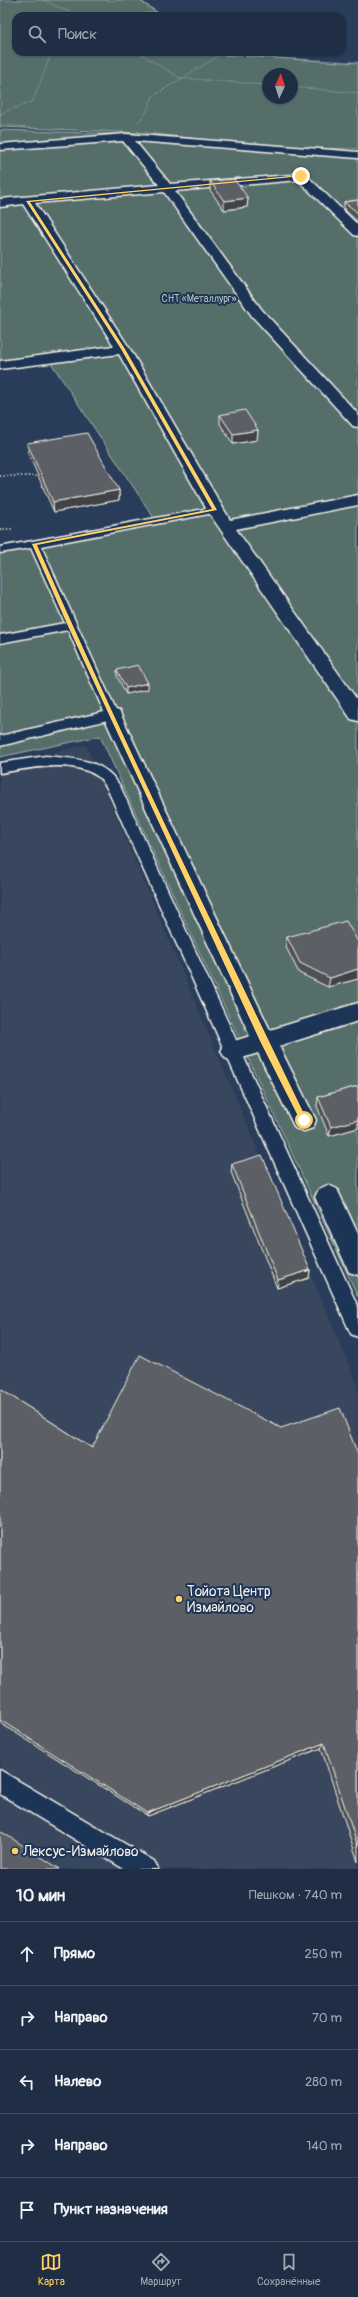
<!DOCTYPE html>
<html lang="ru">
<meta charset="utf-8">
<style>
:root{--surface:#1f2e44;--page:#27364b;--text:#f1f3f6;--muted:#a1a8b2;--line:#3c4a5d;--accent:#ffd166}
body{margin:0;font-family:Pangolin,sans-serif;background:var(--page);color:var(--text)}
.compass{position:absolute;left:262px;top:68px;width:36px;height:36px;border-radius:50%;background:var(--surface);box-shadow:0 1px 3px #0004;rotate:4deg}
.stop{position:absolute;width:12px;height:12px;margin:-9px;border:3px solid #ffd166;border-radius:50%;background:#fff}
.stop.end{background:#ffd166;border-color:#fff;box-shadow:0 1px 4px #0008}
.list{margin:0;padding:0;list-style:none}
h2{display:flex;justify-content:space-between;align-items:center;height:52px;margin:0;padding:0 16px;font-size:17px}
h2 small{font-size:13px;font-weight:400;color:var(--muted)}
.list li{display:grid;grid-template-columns:26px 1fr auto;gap:12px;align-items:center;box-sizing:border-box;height:64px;padding:0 16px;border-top:1px solid var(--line)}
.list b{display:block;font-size:15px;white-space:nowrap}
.list em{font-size:13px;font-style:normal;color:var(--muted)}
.icon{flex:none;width:22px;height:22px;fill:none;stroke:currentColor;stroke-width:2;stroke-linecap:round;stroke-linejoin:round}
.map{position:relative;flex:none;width:358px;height:1869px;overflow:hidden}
.search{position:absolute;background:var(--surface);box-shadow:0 1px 3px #0004;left:12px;right:12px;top:12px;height:44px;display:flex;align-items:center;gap:10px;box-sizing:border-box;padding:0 14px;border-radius:12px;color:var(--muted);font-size:15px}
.sheet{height:372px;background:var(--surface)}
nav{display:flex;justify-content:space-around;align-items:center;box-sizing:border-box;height:56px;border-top:1px solid var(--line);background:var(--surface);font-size:11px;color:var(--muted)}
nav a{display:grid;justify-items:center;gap:2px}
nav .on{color:var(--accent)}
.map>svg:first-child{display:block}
</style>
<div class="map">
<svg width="358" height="1869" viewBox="0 0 358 1869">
<rect width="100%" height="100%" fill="#293d5a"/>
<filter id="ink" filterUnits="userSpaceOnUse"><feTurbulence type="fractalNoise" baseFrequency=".025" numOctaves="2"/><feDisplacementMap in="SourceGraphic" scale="8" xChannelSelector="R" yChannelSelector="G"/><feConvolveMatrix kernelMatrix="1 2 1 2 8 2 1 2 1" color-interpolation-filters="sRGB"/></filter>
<g filter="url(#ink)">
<path fill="#38475d" d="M86,745L358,1386V1869H0V765Z"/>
<path fill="#556e6a" stroke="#a4b0a9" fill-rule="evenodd" d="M0,0H139L163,16H16V52H216L220,55L358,63V149L300,148L358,153V1297L100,736L0,757V546L154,518L51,363L0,369V130L152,135L199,139L137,132L143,133L0,127ZM268,74H292V98H268Z"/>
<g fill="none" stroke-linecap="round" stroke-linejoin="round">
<g stroke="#f4f1e8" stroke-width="3">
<path id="service" d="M215,507L219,508L221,510L219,512L41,546L118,715L112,719L0,746V736L104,712L68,630L0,643V635L65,623L31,548L0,553V547Z
M46,756C75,759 103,758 120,786L358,1307V1337L351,1334L107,788C104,784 101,778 97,776C71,759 29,768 0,773V763Z
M0,1770L154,1861L158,1869H124L0,1794Z"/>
</g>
<g stroke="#f4f1e8" stroke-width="3">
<path id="minor" d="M126,134L358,152V158L135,141L170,184L305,174L358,225V236L354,235L298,180L175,191L262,310L358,414V427L353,426L252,316L164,192L35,203L130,349L230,520L358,495V505L236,529L358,701V721L351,719L207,510L119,354L0,369V361L114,346L23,204L0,207V199L159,185L123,141L0,150V144Z
M112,709L119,711L121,715L270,1030L358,1003V1021L279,1046L316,1120L313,1128L304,1131L295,1128L258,1053L233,1061L225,1058L221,1051L225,1044L250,1036L103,715L105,711Z
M328,1185L337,1189L358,1234V1275L349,1272L315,1197L319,1189Z"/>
</g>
<path stroke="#f4f1e8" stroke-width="1" stroke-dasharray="0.5 1.5" stroke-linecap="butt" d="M43,0L78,16
M138,0L161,16
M122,16L155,12
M138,52L180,78L268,85
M216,52L220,55L358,62
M292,87L358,93
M0,114L33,101L52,52
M138,122L146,113L153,96L220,55
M0,125L26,127"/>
<path stroke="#f4f1e8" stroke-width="2" stroke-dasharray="1 2.5" stroke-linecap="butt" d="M0,476H41
M0,529H13"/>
<use href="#service" fill="#1d3557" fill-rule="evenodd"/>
<use href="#minor" fill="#1d3557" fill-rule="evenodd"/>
</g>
<path fill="#4e5157" stroke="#f4f1e8" d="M210,181L248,198L247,207L224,210L210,190Z
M358,200V222L344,209V202Z
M220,415L258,430L257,440L233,444L220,424Z
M27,443L119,490V500L54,512L28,453Z
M117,670L148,689L126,694L117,676Z
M287,937L358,942V979L328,987L299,973L286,947Z
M358,1086V1128L329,1136L317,1106L318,1097Z
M232,1164L310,1270L309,1278L277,1288L231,1172Z
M0,1389L92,1448L281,1428L358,1455V1862L321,1748L148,1816L0,1723Z"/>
<path fill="#404247" stroke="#f4f1e8" d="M248,198L247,207L224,210V201Z
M258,430L257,440L233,444V434Z
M119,490V500L54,512L53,502Z
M148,683V689L126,694V688Z
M358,969V979L328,987L330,978Z
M358,1120V1128L329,1136L331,1127Z
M310,1270L309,1278L277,1288L278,1280Z
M324,1743L321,1748L148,1816L147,1813Z"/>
<path fill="#5b5e65" stroke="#f4f1e8" d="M234,179L248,198L224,201L210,181Z
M358,200V213L344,202Z
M245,410L258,430L233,434L220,415Z
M87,433L119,490L53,502L27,443Z
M138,665L148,683L126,688L117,670Z
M346,921L358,942V969L330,978L300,963L287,937Z
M358,1086V1120L331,1127L318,1097Z
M262,1155L310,1270L278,1280L232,1164Z
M140,1355L281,1428L340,1408L358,1455V1847L324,1743L147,1813L0,1720V1389L92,1448Z
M0,1831L60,1869H0Z"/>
</g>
<path fill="#ffd166" d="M301,175L303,176L30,202L125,349L217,510L37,545C122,739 215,929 307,1120L304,1123L301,1122L260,1041L68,626L32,544L212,509L121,349L26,201Z"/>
<g fill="#ffd166" stroke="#1d3557" stroke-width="1.5">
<circle cx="179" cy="1599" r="4"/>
<circle cx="15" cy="1851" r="4"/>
</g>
<g text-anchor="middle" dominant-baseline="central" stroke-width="4" stroke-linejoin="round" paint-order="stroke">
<g font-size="10" fill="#bcc3bc" stroke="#1d3557">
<text x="199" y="299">СНТ «Металлург»</text>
</g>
<g font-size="14" fill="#f4f1e8" stroke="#1d3557" text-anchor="start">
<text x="187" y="1591">Тойота Центр<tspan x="187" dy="16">Измайлово</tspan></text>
<text x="23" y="1851">Лексус-Измайлово</text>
</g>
</g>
</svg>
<svg class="compass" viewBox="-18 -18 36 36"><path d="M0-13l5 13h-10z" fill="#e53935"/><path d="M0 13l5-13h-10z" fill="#a1a8b2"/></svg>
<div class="stop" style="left:304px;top:1120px"></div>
<div class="stop end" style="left:301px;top:176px"></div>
<div class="search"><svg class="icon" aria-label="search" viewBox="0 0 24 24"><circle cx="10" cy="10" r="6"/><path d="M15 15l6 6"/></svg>Поиск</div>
</div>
<section class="sheet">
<h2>10 мин<small>Пешком · 740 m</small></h2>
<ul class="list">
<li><svg class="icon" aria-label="ahead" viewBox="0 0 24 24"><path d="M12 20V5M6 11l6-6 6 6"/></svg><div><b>Прямо</b></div><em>250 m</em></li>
<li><svg class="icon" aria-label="right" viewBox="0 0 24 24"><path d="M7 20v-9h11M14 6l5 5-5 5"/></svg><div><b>Направо</b></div><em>70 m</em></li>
<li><svg class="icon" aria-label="left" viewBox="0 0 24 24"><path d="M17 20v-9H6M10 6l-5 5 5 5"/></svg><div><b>Налево</b></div><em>280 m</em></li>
<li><svg class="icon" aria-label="right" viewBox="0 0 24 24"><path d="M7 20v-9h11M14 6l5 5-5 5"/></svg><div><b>Направо</b></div><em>140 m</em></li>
<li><svg class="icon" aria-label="arrive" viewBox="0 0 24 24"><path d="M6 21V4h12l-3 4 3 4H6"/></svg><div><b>Пункт назначения</b></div></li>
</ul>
</section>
<nav>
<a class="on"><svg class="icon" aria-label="map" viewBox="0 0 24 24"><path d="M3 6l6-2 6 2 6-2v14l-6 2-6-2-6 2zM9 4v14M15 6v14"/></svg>Карта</a>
<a><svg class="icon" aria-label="directions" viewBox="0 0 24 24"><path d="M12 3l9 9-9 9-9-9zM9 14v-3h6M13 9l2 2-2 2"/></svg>Маршрут</a>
<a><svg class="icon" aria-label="saved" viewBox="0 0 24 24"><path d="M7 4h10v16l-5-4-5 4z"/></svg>Сохранённые</a>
</nav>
